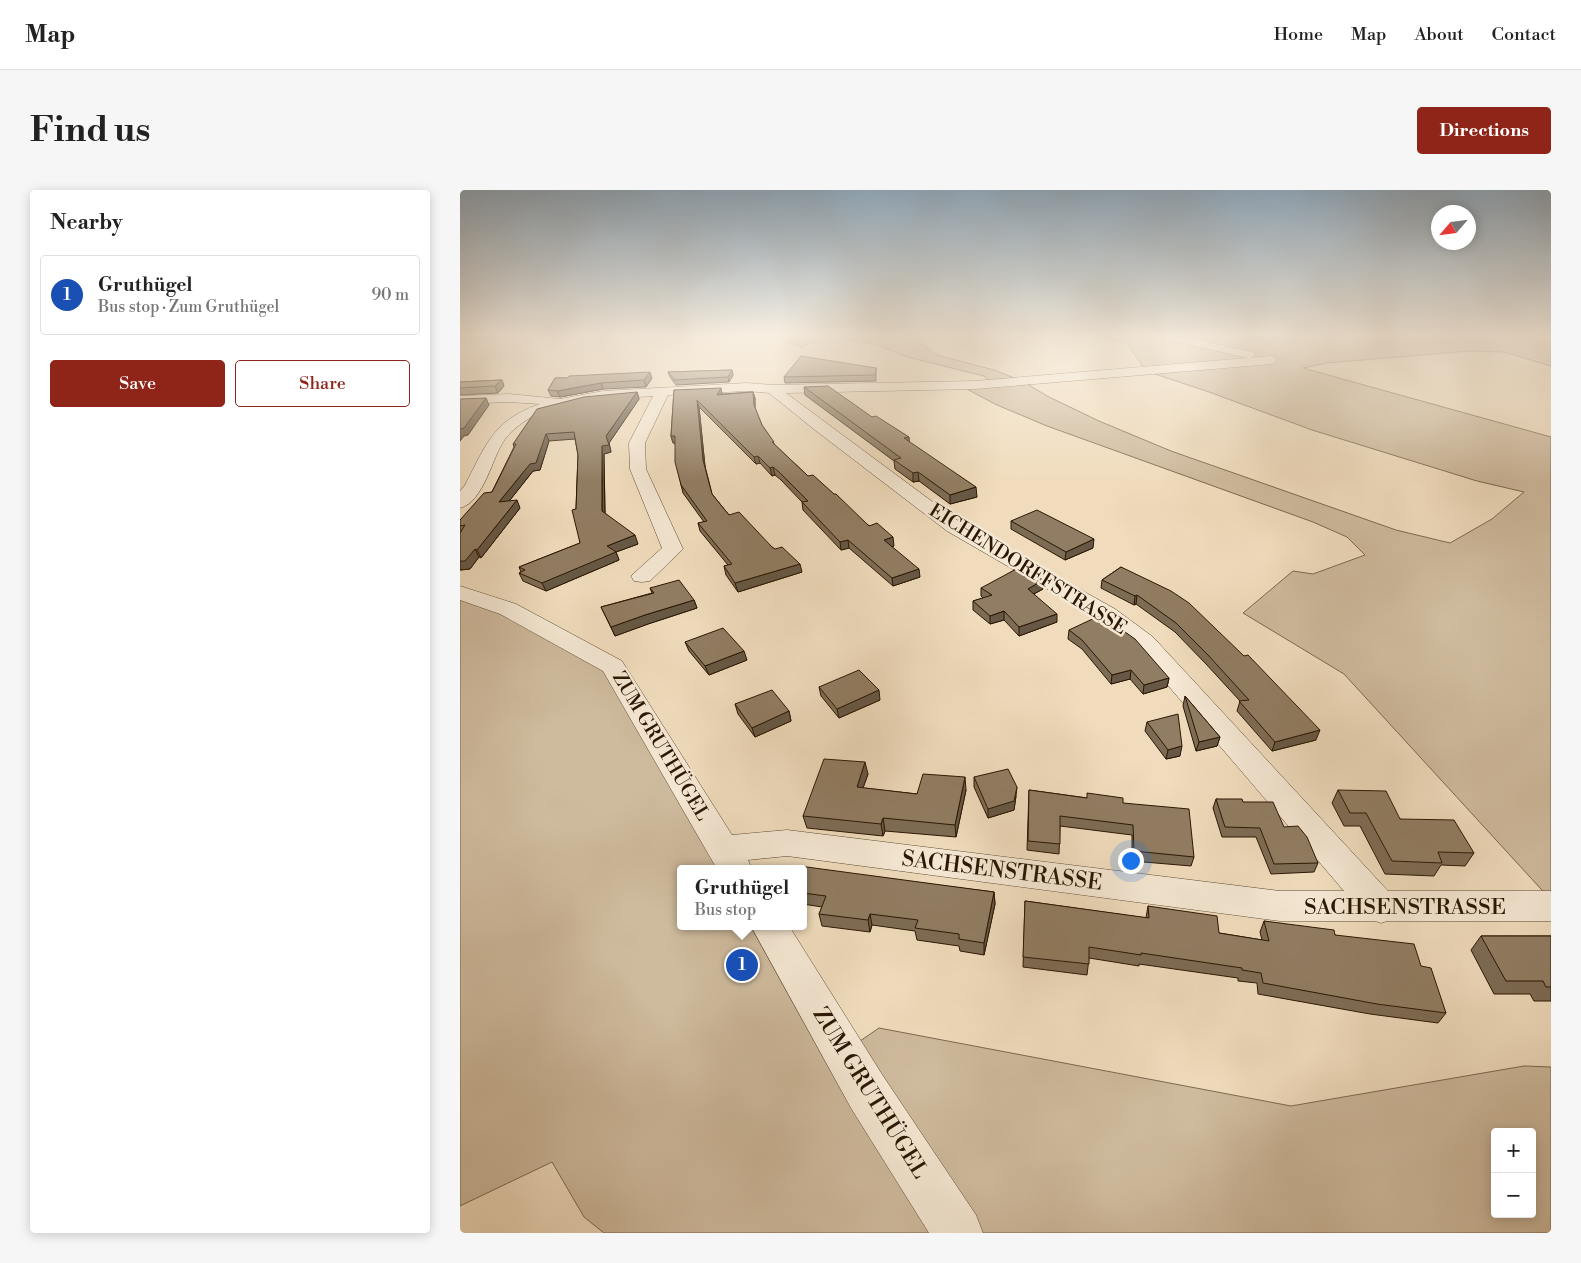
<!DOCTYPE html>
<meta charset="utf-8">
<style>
:root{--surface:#fff;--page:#f6f6f6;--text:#222;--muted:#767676;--line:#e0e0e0;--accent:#8f2418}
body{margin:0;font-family:"Libre Bodoni",serif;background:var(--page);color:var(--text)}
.controls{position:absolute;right:15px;bottom:15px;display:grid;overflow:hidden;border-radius:5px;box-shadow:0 2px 12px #0003}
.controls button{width:45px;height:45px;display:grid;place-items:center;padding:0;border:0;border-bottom:1px solid var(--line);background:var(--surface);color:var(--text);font:25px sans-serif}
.compass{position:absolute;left:971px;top:15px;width:45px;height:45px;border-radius:50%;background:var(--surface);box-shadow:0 2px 12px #0003;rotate:242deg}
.you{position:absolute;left:670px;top:670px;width:18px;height:18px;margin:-12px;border:4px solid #fff;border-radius:50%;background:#1a73e8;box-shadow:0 0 0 8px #1a73e833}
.badge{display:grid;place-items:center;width:32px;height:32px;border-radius:50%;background:var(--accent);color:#fff;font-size:16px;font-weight:700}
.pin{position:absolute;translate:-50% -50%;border:2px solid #fff;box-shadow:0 1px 5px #0006}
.popup{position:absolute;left:217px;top:675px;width:130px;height:65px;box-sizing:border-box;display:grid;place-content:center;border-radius:5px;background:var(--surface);filter:drop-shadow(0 1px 4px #0005);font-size:16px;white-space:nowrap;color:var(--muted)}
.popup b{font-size:19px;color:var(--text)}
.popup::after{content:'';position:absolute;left:50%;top:100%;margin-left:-10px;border:10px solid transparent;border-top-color:var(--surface)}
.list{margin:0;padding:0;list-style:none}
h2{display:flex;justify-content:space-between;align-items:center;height:65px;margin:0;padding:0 20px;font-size:21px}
h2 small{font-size:16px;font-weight:400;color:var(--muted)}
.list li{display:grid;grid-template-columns:32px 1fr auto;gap:15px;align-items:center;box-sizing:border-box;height:80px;margin:0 10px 10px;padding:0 10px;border:1px solid var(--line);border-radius:5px}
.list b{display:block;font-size:19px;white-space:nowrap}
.list p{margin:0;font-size:16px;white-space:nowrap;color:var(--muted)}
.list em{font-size:16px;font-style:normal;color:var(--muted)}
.actions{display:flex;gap:10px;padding:15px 20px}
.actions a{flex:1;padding:11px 0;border:1px solid var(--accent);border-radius:5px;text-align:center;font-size:18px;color:var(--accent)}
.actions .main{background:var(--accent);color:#fff}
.map{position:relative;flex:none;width:1091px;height:1043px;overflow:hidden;border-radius:5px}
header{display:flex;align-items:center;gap:30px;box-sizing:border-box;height:70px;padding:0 25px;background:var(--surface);border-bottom:1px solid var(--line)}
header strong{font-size:24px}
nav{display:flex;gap:28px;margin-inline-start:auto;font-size:18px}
.intro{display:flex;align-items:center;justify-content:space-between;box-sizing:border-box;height:120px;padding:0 30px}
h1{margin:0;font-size:35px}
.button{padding:12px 22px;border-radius:5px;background:var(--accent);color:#fff;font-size:18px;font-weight:700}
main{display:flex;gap:30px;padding:0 30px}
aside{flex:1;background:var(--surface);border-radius:5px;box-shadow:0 2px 12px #0003}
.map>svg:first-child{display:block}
</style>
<header>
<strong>Map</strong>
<nav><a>Home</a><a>Map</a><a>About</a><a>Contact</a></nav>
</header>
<div class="intro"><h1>Find us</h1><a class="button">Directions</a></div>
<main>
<aside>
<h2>Nearby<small></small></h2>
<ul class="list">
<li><span class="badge" style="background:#1a4fb4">1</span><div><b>Gruthügel</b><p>Bus stop · Zum Gruthügel</p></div><em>90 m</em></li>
</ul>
<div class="actions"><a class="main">Save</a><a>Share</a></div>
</aside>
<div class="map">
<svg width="1091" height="1043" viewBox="0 0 1091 1043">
<rect width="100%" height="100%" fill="#f0dcbd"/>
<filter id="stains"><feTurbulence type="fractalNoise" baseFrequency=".004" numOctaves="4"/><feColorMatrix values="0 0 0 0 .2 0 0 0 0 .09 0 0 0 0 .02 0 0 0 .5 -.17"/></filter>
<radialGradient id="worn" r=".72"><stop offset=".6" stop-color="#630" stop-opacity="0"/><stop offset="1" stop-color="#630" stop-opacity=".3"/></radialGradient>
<path fill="#ceba9d" stroke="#7c6850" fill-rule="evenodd" d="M0,145H62L0,153Z
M310,145H470L455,149L477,165L534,180L562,191L589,207L639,231L711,261L936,340L990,353L1032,329L1064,302L1017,291L852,240L749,202L686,181L667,153L632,145H1091V176L1044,162L1009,161L867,173L843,178L1091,247V710L884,484L783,423L833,381L853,384L905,365L887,347L853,332L587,236L537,215L499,195L531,193L524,186L447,167L420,156L369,145L342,157Z
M0,403L153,476L275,679H221V736H309L384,862L419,838L831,916L1064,876L1091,877V1043H144L124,1027L92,972L0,1016ZM1035,942H1072V1024H1035Z"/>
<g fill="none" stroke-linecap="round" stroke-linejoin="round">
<g stroke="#5c4831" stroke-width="1">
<path id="minor" d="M694,145H715L793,162L795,165L791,168L812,166L818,170L812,174L515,199L326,203L501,333L655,419L693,447L928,701H1091V731H927L921,733L915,731H820L327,666L288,670L292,679H257L143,481L40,424L0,410V396L56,414L162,471L272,645L327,640L820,701H884L675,457L639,429L487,341L355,240L309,203L287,201L208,205L185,253L186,279L223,359L190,391L182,392L174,391L171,386L202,358L170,279L169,253L193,206C154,209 96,209 62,233C57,237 49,243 45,249C32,267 24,312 0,318V301L5,295C26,255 33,230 80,214L49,212L0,214V206L49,204L100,209L143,201L287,193L313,195L515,191L788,168L696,147Z
M291,736H329L423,886L516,1025L523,1043H469L391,918Z"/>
</g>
<use href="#minor" fill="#f5e8d4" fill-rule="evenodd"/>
</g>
<path fill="#7d6c55" stroke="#2a1602" d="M416,178V191L325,193L324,187Z
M272,180L273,185L269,192L216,195L210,187L208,182Z
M95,188H192L186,197L143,199L100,207L91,206L88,200Z
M42,190L44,196L38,203L0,205V192Z
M344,197L449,252L517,307L490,314L459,291L453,292L435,279L434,271L345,205Z
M214,200L262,204L293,202L295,208V218L302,235L315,255L348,286L434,356H431L460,387L433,396L389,358L381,360L343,320L342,312L321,290L315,285L312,286L300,273L296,274L239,217L245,276L252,304L269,325L312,357L342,382L278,402L266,385L264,376L268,375L240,341L238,333L244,332L223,303L221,295L215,253H213L211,246Z
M177,202L179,209L149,253L151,262L144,264L145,323L178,354L156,362L159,370L86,401L63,391L59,383L61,382L59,377L120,353L116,319L118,265L115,249L89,251L80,280L73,281L49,311L60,318L21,368L19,367L10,379L0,380V330L32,302L54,257L53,254Z
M551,331L633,358L605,370L551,339Z
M661,377L856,550L812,561L777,521L780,511L746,474L715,442L676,414L674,415L641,398L642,390Z
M190,398L234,410L237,418L188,434L155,446L141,417L192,403Z
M521,398L583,399L574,404L597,432L559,446L544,430L530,434L513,420V411L523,408L521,406Z
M609,440L709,488L707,497L683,504L670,489L651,494L622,459L608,449Z
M225,452L287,470L249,485L229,461Z
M359,497L420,510L379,528L361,506Z
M725,506L760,547L757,556L736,561L723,516Z
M275,514L329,521L331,531L295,547L278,524Z
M687,532L720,566L706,569L685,541Z
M408,584L403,598L457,604L506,600L496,647L425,641L423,646L347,638L343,626Z
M514,587L556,606L554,620L528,628L514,597Z
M569,600L663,613L734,667L731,676L672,671V645L600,636L599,664L567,660Z
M878,600L940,629L1014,663L1005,676L981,675L974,686L925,684L900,636H884L872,613Z
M756,609L783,612L824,637L858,673L854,682L811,684L796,647H762L753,618Z
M343,679L534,702L535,714L524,765L500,761L499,756L457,750L455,741L412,735L410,742L362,736L359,724L362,717L343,714Z
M565,711L686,728L688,716L759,743L802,750L800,742L804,731L875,745L961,776L986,823L978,833L910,824L798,804L797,793L778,791V788L679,774V776L629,768L627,785L563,777Z
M1021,746H1091V811H1074L1070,804H1034L1011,760Z"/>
<path fill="#665845" stroke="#2a1602" d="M272,180L273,185L269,192L268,187Z
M190,182L192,188L186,197L184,190Z
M42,190L44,196L38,203L35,196Z
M141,193L143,199L100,207L97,201Z
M261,198L262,204L257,205Z
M177,202L179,209L149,253L151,262L144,264L145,328L142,321V256L146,246Z
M293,202L295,208V221L294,215Z
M26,208L29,215L8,245L4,246L0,251V239Z
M237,210L239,217L245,277L243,270Z
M86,244L89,251L80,280L73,281L43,319L39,312Z
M211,246H215L217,253H213Z
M449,247L450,256L444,248Z
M298,266L300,273L296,274L294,267Z
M313,277L315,285L312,286L310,278Z
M458,282L459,291L453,292V283Z
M516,297L517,307L490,314V305Z
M57,310L60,318L21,368L17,360Z
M175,345L178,354L156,362L159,370L86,401L82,393L147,356Z
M433,347L434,356L425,358L424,350Z
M634,349L633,358L605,370L606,362Z
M388,350L389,358L381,360L380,352Z
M15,359L19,367L10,379L0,380V371Z
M340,374L342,382L278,402L275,393Z
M459,379L460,387L433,396L432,388Z
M583,390V399L568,407V399Z
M677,405L676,414L674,415L675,406Z
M234,410L237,418L188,434L155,446L151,437L185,425Z
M544,421V430L530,434V426Z
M597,424V432L559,446V437Z
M284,461L287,470L249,485L245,476Z
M671,480L670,489L651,494L652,485Z
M709,488L707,497L683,504L684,495Z
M419,500L420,510L379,528L377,519Z
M329,521L331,531L295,547L292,538Z
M860,540L856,550L812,561L815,552Z
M760,547L757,556L736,561L739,552Z
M722,556L720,566L706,569L708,560Z
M405,572L408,584L399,609L397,597Z
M505,587L506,600L496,647L495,635Z
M557,597L556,606L554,620L528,628V619Z
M423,628L425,641L423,646L421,634Z
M534,702L535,714L524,765V753Z
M410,724L412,735L410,742L408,730Z"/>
<path fill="#917d63" stroke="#2a1602" d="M341,166L416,178L415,185L324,187Z
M272,180L268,187L215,190L208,182Z
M190,182L184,190L141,193L97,201L88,200L95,188H107L109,186Z
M42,190L35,196L0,198V192Z
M368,196L412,227L416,226L449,247L444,248L516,297L490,305L458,282L453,283L434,270L441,268L344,197Z
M261,198L257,205L293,202L294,215L302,235L314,252H312L348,286L353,285L374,304H376L409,336L417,333L433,347L424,350L459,379L432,388L388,350L380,352L342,312L348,311L319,282L313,277L310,278L298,266L294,267L237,210L243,270L252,304L269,325L279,322L312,357L315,359L322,357L340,374L275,393L264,376L272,374L238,333L247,331L221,295L215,272V246H211L214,200Z
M177,202L146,246L149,255L142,256V321L175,345L147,356L156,362L82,393L59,383L65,380L59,377L120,353L112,320L116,319L118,265L114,242L86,244L76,273L70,274L39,312L57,310L17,360L15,359L5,371H0V343L5,335L0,336V330L24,303L32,302L56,254H53L77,219L124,207Z
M26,208L4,238L0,239V209Z
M577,320L634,349L606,362L551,331Z
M560,377L583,390L568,399L597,424L559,437L544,421L530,426L513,411L532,405L521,398Z
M661,377L711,401L729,413L784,466L788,465L860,540L815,552L779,511L789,510L748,465L716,433L677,405L675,406L642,390Z
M219,390L234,410L185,425L151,437L141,417L194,403L190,398Z
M641,425L675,449L709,488L684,495L671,480L652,485L622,450L609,440Z
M263,438L284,461L245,476L225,452Z
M399,480L419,500L377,519L359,497Z
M312,500L329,521L292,538L275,514Z
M725,506L760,547L739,552Z
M718,524L722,556L708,560L687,532Z
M364,569L405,572L397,597L457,604L463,584L505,587L495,635L423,628L421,634L343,626Z
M548,579L557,597L554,611L528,619L514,587Z
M569,600L627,608V603L663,608V613L729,619L734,667L674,661L673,635L600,626V654L568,651Z
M878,600L926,601L940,629L994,630L1014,663L978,662L982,673L932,671L906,623H890Z
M756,609H782L783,612H813L824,637L838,636L847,647L858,673L814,674L800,638L765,637Z
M339,676L534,702L524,753L499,749V744L455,738L458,730L410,724L408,730L359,724L366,706L343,703V679H338Z
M565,711L689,728L688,716L757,726L759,743L809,751L804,731L874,740L875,745L954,754L961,776L971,778L986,823L917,814L803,793L801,783L782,780V778L681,763V765L629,757V774L563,767Z
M1021,746H1091V797H1086L1083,791H1046Z"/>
<linearGradient id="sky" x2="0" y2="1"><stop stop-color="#90a9bd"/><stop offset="0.5" stop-color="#f8efe1"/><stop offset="1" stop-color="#f8efe1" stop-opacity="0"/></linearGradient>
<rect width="1091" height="291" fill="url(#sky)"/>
<g text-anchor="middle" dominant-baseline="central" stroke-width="5" stroke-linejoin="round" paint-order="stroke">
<g font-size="19" fill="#2a1602" stroke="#f5e8d4">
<text transform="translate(568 379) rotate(32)">EICHENDORFFSTRASSE</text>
<text transform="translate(201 556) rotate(59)">ZUM GRUTHÜGEL</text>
</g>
<g font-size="22" fill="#2a1602" stroke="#f5e8d4">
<text transform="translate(542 681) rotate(7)">SACHSENSTRASSE</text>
<text x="945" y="717">SACHSENSTRASSE</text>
<text transform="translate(410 903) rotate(58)">ZUM GRUTHÜGEL</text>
</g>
</g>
<rect width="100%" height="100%" filter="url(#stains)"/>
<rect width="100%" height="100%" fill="url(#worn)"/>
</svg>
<div class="controls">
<button>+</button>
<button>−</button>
</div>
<svg class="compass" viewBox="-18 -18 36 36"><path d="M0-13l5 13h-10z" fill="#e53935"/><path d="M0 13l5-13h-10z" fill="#767676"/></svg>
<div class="you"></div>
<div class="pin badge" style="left:282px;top:775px;background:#1a4fb4">1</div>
<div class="popup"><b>Gruthügel</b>Bus stop</div>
</div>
</main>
